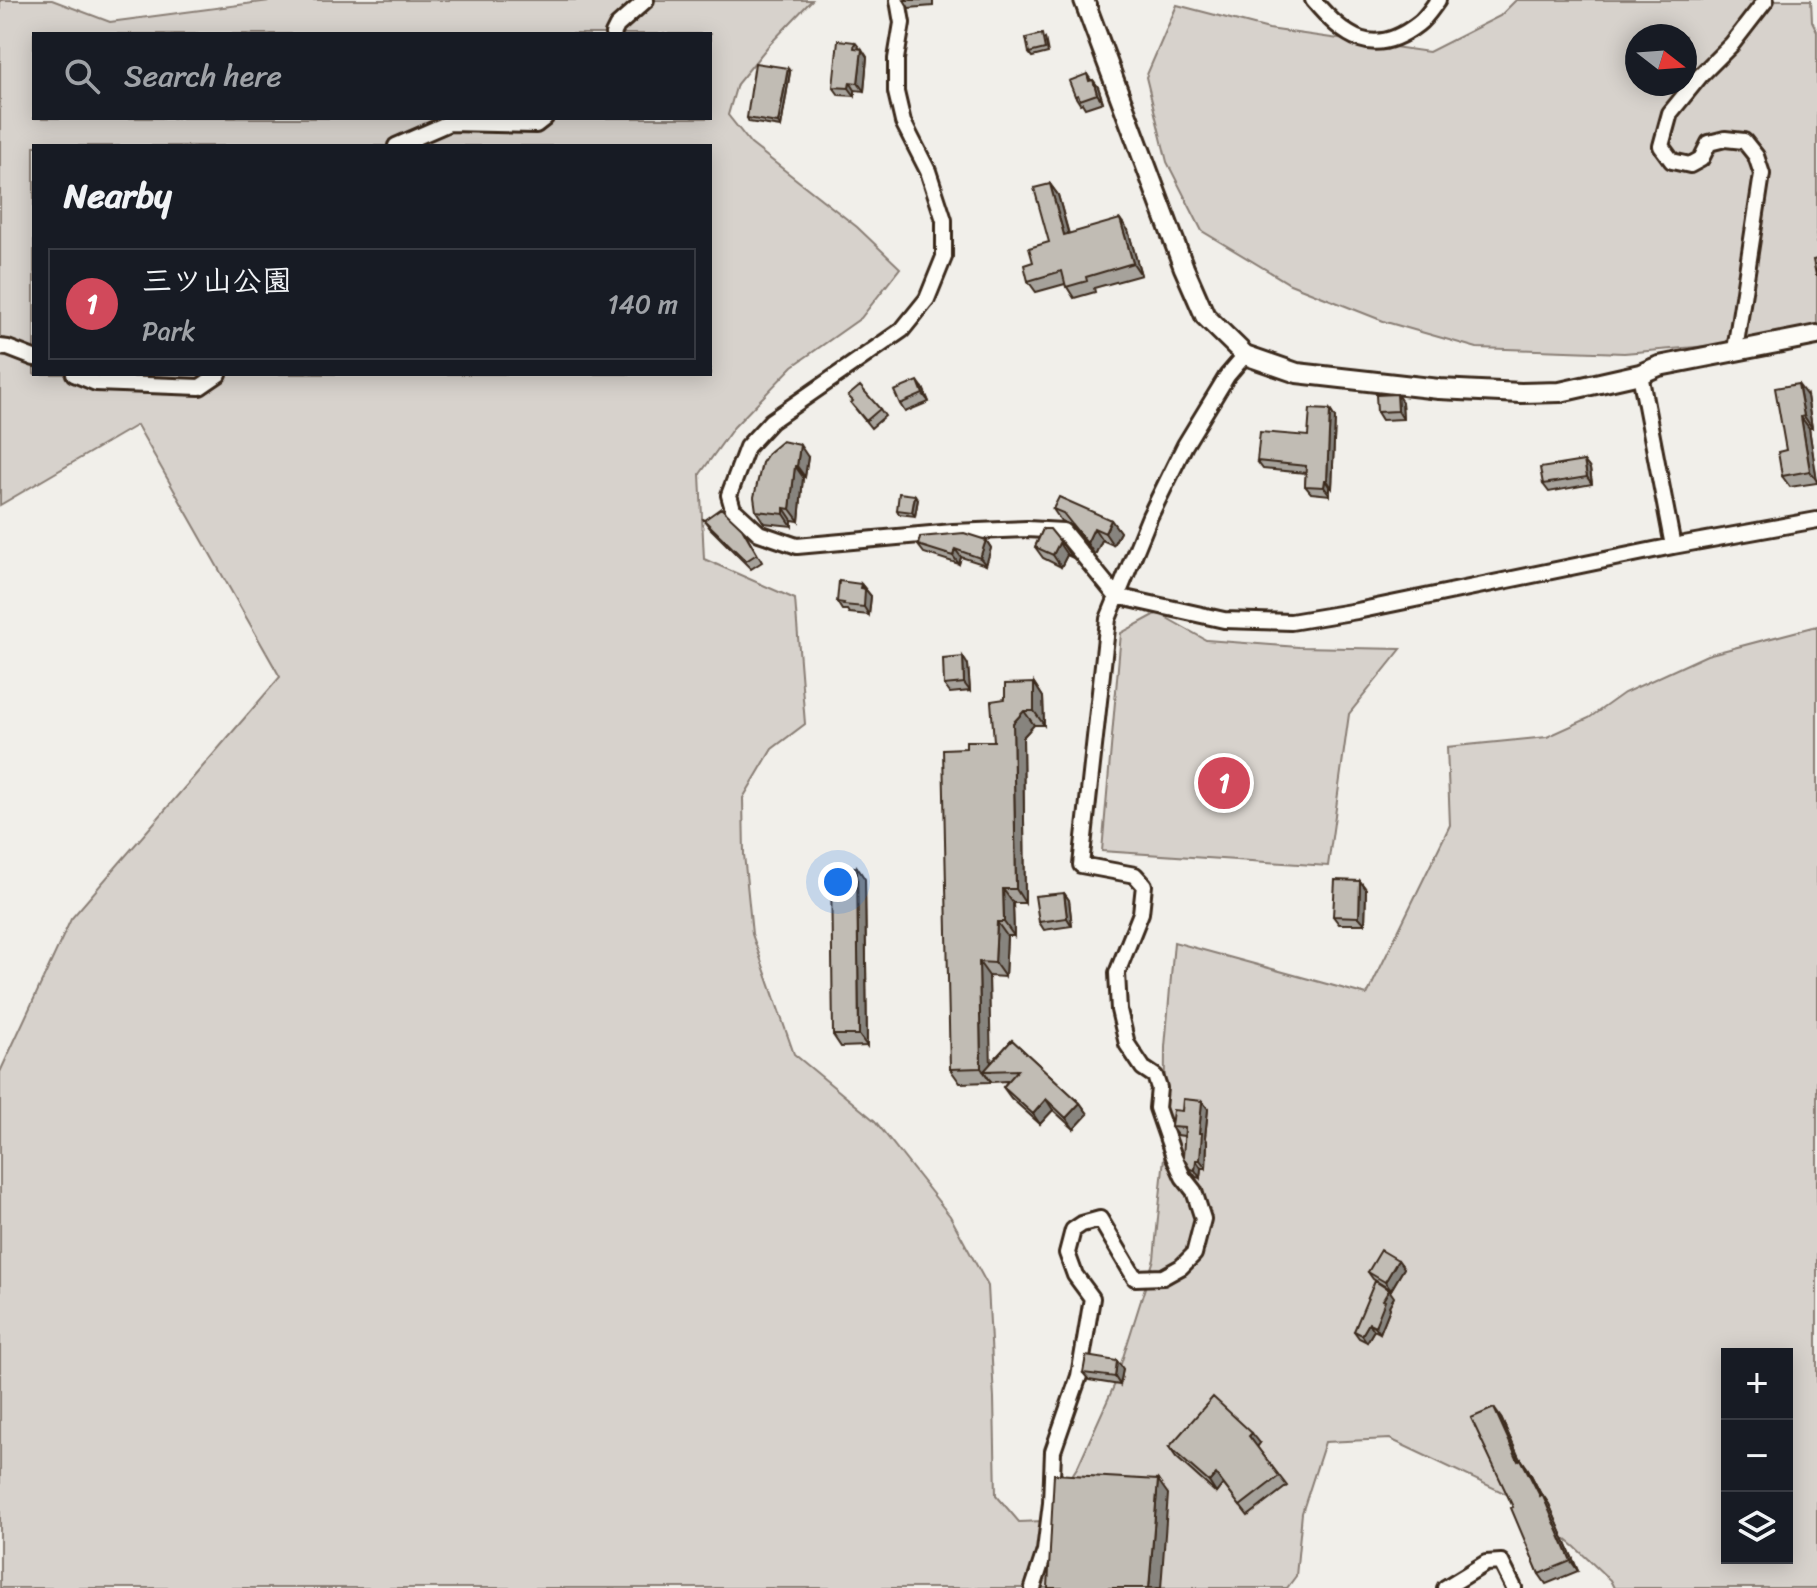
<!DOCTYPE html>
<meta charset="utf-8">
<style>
:root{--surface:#171b24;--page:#242831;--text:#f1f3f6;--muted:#9ea1a6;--line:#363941;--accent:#d1495b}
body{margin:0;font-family:Sriracha,"Klee One",sans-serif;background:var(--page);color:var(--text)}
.controls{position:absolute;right:24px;bottom:24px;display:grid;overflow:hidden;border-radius:0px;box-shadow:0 4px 20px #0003}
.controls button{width:72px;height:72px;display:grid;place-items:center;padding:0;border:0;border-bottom:2px solid var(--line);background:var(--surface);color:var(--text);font:40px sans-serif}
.compass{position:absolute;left:1625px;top:24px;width:72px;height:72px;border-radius:50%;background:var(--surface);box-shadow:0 4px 20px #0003;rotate:107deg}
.you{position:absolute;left:838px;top:882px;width:28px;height:28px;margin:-20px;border:6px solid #fff;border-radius:50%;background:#1a73e8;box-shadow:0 0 0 12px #1a73e833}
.badge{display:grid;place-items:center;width:52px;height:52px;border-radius:50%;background:var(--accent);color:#fff;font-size:26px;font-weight:700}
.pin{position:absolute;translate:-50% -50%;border:4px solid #fff;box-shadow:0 2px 8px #0006}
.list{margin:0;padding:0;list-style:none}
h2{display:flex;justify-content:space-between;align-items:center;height:104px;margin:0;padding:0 32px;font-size:34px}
h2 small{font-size:26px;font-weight:400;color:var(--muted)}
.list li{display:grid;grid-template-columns:52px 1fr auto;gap:24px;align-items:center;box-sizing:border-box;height:112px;margin:0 16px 16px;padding:0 16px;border:2px solid var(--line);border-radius:0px}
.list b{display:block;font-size:30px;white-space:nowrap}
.list p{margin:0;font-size:26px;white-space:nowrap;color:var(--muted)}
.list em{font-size:26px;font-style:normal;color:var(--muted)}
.icon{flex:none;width:44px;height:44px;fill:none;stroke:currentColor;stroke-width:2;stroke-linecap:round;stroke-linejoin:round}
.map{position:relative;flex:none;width:1817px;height:1588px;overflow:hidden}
.search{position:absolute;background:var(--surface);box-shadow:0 4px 20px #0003;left:32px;top:32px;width:680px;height:88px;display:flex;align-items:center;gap:20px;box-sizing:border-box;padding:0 28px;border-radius:0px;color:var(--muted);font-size:30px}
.panel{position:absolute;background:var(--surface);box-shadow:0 4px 20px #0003;left:32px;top:144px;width:680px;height:232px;border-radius:0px}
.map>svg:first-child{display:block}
</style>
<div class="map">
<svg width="1817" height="1588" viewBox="0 0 1817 1588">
<rect width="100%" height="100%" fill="#f1efea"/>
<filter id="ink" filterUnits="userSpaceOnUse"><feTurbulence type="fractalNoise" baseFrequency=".0125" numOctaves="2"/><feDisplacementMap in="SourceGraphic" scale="16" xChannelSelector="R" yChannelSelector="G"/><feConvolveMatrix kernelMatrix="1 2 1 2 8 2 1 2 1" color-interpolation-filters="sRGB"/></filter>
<g filter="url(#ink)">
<path fill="#d7d2cc" stroke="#897e75" stroke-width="2" fill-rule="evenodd" d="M0,0H52L110,22L277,0H812L769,45L737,84L728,115L751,144L857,227L900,268L861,318L793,366L734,427L700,474L704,559L795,599L805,724L772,749L743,798L744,854L752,934L794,1054L875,1121L950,1216L988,1286L994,1398L996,1495L1019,1522L1043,1521L1078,1466L1114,1386L1154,1259L1164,1157L1165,1047L1174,942L1367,995L1450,825L1447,747L1547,737L1589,718L1624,693L1707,655L1817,626V1588H1614L1610,1580L1575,1547L1515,1498L1390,1439L1325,1442L1302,1513L1296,1576L1287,1588H0V1072L71,919L280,677L137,425L0,505ZM34,34H710V118H34ZM34,146H710V374H34ZM1727,1354H1787V1558H1727Z
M1516,0H1811L1812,21L1817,31V337L1624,353L1477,348L1386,322L1290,284L1202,231L1167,162L1146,77L1177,5L1269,29L1429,52L1500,16ZM1637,36H1685V84H1637Z
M1158,613L1206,640L1299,647L1401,649L1349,714L1328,866L1102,851L1121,633Z"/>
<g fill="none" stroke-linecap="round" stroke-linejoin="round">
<g stroke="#3b2a1e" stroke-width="20">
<path id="minor" d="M898,0L902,23L896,59V92L903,122L928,171L944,220V257L927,299L902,330L771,421L747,447L729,495L733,509L759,533L797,546L953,532L1027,529L1063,531L1116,596L1224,620L1291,622L1357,611L1673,546L1817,520
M1313,0C1345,38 1373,59 1418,24C1426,18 1432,8 1438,0
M613,34L617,26L646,0
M396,146L449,123L536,125L545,118
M0,347L8,348L34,358
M1735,350L1762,174L1756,156L1744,141L1725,139L1709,143L1701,159L1690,165L1672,161L1661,146L1670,113L1700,76L1732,44L1766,0
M74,374L96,383L200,387L219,374
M1640,374L1673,546
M1033,1588L1045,1551L1051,1503L1053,1451L1079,1376L1092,1298L1075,1275L1067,1253L1073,1230L1082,1224L1100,1219L1135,1278L1163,1277L1181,1267L1194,1254L1203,1219L1194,1191L1183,1177L1174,1157L1157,1108L1159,1088L1155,1076L1143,1068L1127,1044L1119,1010L1117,973L1141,913L1144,885L1135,875L1081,865L1108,619L1150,516L1185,445L1227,376L1245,355
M1445,1588L1486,1563L1501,1562L1514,1588"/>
</g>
<g stroke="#3b2a1e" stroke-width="24">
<path id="tertiary" d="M1084,0L1184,268L1205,316L1245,355L1297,373L1439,389L1521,393L1560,392L1640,374L1659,366L1817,335"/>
</g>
<use href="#minor" stroke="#fdfcf7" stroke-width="14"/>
<use href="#tertiary" stroke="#fdfcf7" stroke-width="18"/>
</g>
<path fill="#a6a29b" stroke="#3b2a1e" stroke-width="2" d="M904,0H933V6L909,8Z
M1045,38L1048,53L1032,57L1029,53Z
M855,42L867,57L864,91L855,90V96L839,95L833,87Z
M790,72L781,127L749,122L747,118Z
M1087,74L1091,80H1093L1098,87L1103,102L1085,108L1082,103L1080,104L1075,96Z
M1050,184L1058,195L1069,234L1128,230L1141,275L1094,288L1095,292L1074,298L1065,284L1036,292L1028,281L1033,262L1049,242Z
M923,388L929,402L905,412L900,404Z
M1807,396L1812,428H1809L1817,483L1790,487L1782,476L1786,450Z
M1402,402L1403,419L1382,420L1377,412Z
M851,403L880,409L885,416L871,428Z
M1330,410L1335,418L1332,488H1330V495L1311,493L1305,486L1306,473L1263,469L1257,461L1308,436Z
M808,457L805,477H803L799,521L792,520V526L764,523L756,511L762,463Z
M1584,461L1590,469L1592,484L1549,492L1543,484Z
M918,499L915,516L899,514L897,510Z
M1053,509L1111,520L1120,532L1113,545L1102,540L1095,555L1071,525L1061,521Z
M704,520L747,536L762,562L751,569L710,528Z
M1043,529L1063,545L1071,557L1067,555L1061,567L1043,558L1035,547Z
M986,540L991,548L986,565L961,557L959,564L924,553L918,545Z
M861,584L871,596L869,615L849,613L847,610H842L837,602Z
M968,665L970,691L950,693L944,685Z
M1034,683L1043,697L1044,725H1034L1023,737L1025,903H1013L1014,936H1007L1005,977L989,976L990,1064L1012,1040L1080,1103L1088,1114L1074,1129L1053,1110L1040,1124L1011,1098L1003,1087L1008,1081L992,1082L991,1081V1082L960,1083L950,1069L966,748L994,741L1005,699Z
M865,879L867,1046L841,1047L833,1035Z
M1360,881L1366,889L1365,924H1339L1333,916Z
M1064,893L1069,900L1072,926L1044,930L1039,922Z
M1202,1101L1208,1109L1205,1137L1207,1141L1206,1168H1201L1200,1178L1196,1177L1190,1169L1184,1136L1177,1135L1171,1127L1182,1111Z
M1398,1260L1404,1268L1391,1290L1373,1279L1368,1272Z
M1394,1297L1389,1306L1390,1308L1380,1333L1374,1330L1367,1342L1359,1338L1354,1331Z
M1117,1361L1123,1369L1120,1385L1089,1380L1083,1373Z
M1501,1418L1520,1460L1521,1459L1528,1469L1541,1495L1542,1494L1549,1504L1578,1571L1546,1584L1539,1574L1513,1507Z
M1260,1443L1257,1447L1287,1486L1248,1516L1223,1484L1216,1493L1176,1457L1169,1447Z"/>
<path fill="#87847e" stroke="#3b2a1e" stroke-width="2" d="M862,49L867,57L864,91L858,83Z
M788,68L790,72L781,127L778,123Z
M1093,80L1098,87L1103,102L1097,94Z
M850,82L855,90V96L849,88Z
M1050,184L1058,195L1072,247L1064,235Z
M1120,219L1128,230L1141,275L1133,263Z
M918,381L923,388L929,402L923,394Z
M1798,384L1807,396L1812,428L1804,416Z
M1397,394L1402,402L1403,419L1398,411Z
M1330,410L1335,418L1332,488L1327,480Z
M1801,417L1809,428L1817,481L1810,471Z
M800,445L808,457L805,477L797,466Z
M1584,461L1590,469L1592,484L1587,477Z
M795,466L803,477L799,521L790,509Z
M1325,480L1330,488V495L1324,487Z
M915,495L918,499L915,516L912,512Z
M784,508L792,520V526L784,514Z
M1111,520L1120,532L1113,545L1105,533Z
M1094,528L1102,540L1095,555L1087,543Z
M986,540L991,548L986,565L980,558Z
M1059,543L1067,555L1061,567L1053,555Z
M955,549L961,557L959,564L953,556Z
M861,584L871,596L869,615L864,607Z
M963,657L968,665L970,691L964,683Z
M1034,683L1043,697L1044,725L1034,711Z
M1024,711L1034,725L1023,737L1025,903L1016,889L1013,723Z
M857,867L865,879L867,1046L859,1035Z
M1360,881L1366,889L1365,924L1359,917Z
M1003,889L1013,903L1014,936L1004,922Z
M1064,893L1069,900L1072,926L1067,918Z
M997,922L1007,936L1005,977L995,963Z
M979,962L989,976L991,1071H984L991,1082L981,1068Z
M1046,1099L1053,1110L1040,1124L1033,1114Z
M1202,1101L1208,1109L1205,1137L1207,1141L1206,1168L1200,1160L1199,1133Z
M1080,1103L1088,1114L1074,1129L1066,1118Z
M1196,1160L1201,1168L1200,1178L1195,1170Z
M1398,1260L1404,1268L1391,1290L1385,1282Z
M1389,1290L1394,1297L1389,1306L1390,1308L1380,1333L1375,1326L1383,1300Z
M1369,1323L1374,1330L1367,1342L1362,1335Z
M1117,1361L1123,1369L1120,1385L1115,1377Z
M1494,1408L1501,1418L1525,1471L1518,1461Z
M1252,1433L1260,1443L1257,1447L1249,1436Z
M1521,1459L1528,1469L1547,1506L1540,1496Z
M1216,1474L1223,1484L1216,1493L1209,1482Z
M1158,1480L1168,1494L1161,1588H1149Z
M1542,1494L1549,1504L1578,1571L1571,1561Z"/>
<path fill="#c1bcb4" stroke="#3b2a1e" stroke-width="2" d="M1042,34L1045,49L1029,53L1026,38Z
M838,40L855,42L854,48L862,49L858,83L850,82L849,88L833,87Z
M755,63L788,68L778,123L747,118Z
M1087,74L1089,81L1093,80L1097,94L1080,100L1078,95L1075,96L1069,81Z
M1050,184L1064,235L1120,219L1133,263L1086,277L1087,281L1066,287L1062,271L1028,281L1024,265L1033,262L1029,248L1049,242L1034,188Z
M1817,259V275H1816L1813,260Z
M918,381L923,394L900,404L894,391Z
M1798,384L1804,416L1801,417L1810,471L1782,476L1778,452L1786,450L1775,388Z
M860,386L880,409L866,421L851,403L853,401L848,396Z
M1397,394L1398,411L1377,412L1376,395Z
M1310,409L1330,410L1327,480H1325L1324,487L1305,486L1306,466L1257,461L1260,432L1308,436Z
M782,441L800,445L797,466H795L790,509L784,508V514L756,511L754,497L762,463L769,452Z
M1584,461L1587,477L1543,484L1540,468Z
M899,493L915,495L912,512L897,510Z
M1059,497L1111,520L1105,533L1094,528L1087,543L1063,513L1053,509Z
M721,508L742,528L757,554L746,561L704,520Z
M1043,529H1050L1063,545L1059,543L1053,555L1035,547Z
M964,533L986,540L980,558L955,549L953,556L918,545L920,537Z
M839,581L861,584L860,588L865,589L864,607L843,605L844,603L837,602Z
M963,657L964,683L944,685L943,659Z
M1034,683V711H1024L1013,723L1016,889H1003L1004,922H997L995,963L979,962L981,1068L950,1069L943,749L966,748V741H994L991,701L1005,699V684Z
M857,867L859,1035H833L831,868Z
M1335,880L1360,881L1359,917L1333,916Z
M1064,893L1067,918L1039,922L1035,896Z
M1012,1040L1080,1103L1066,1118L1046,1099L1033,1114L1003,1087L1018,1070L984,1071Z
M1183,1099L1202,1101L1199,1133H1202L1200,1160H1196L1195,1170L1190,1169L1183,1157L1185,1128L1171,1127L1173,1110L1182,1111Z
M1381,1250L1398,1260L1385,1282L1368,1272Z
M1375,1281L1389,1290L1383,1300L1385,1301L1375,1326L1369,1323L1362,1335L1354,1331Z
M1086,1356L1117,1361L1115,1377L1083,1373Z
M1213,1397L1252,1433L1249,1436L1279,1476L1240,1506L1216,1474L1209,1482L1169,1447Z
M1494,1408L1518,1461L1521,1459L1540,1496L1542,1494L1571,1561L1539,1574L1511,1508L1513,1507L1471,1418Z
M1054,1474L1158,1480L1149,1588H1048Z"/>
</g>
</svg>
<div class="controls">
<button>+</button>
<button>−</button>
<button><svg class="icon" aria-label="layers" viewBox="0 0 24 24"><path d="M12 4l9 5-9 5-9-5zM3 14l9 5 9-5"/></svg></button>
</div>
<svg class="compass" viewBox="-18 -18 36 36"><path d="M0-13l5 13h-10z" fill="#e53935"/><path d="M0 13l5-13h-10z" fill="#9ea1a6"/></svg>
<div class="you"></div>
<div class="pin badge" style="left:1224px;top:783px">1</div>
<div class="search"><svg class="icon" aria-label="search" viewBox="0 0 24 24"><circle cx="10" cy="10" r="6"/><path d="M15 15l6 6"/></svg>Search here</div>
<section class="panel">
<h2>Nearby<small></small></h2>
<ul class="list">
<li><span class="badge">1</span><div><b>三ツ山公園</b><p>Park</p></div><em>140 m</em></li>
</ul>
</section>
</div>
